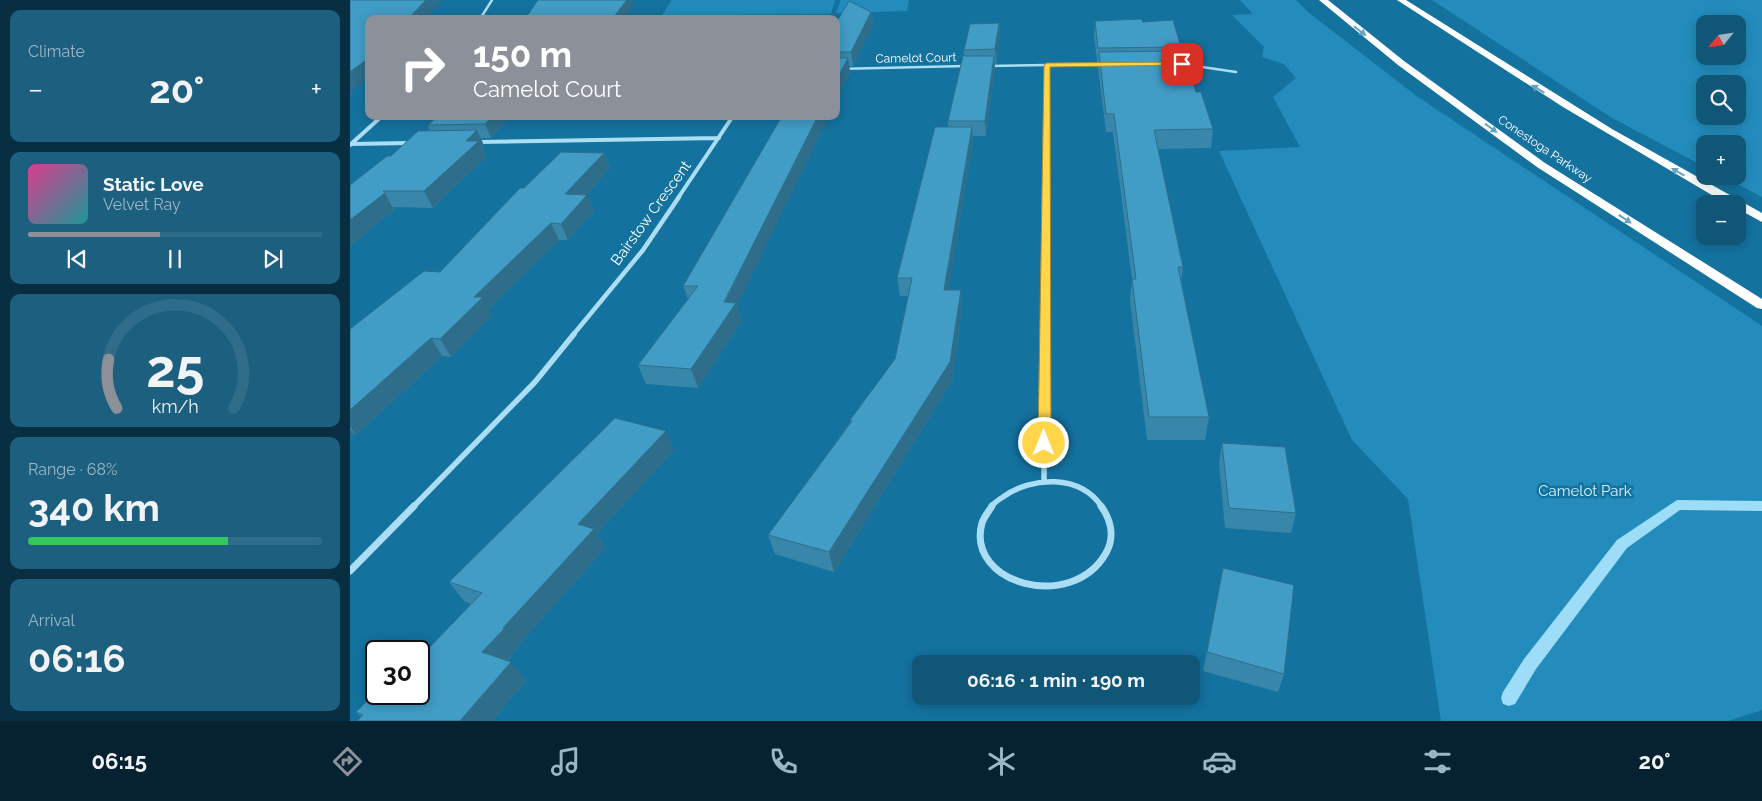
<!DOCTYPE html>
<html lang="en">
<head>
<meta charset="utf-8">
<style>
  :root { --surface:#0f5677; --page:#1d5f7f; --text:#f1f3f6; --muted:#9bb7c6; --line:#2f6c89; --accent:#8c9099 }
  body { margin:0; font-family:Raleway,sans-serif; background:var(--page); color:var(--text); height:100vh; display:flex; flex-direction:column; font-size:19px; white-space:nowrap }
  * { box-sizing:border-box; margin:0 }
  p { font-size:16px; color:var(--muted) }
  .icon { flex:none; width:28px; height:28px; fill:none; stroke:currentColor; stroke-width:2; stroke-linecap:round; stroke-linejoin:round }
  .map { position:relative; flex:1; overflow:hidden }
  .sheet { display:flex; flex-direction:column; gap:10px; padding:10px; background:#082f41; width:350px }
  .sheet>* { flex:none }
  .banner { position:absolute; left:15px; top:15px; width:475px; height:105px; border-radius:10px; box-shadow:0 2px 12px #0003; background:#8c9099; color:#fff; overflow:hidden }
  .needle { width:32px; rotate:240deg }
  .buttons { position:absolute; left:1346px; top:15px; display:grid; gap:10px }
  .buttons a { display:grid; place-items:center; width:50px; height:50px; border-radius:10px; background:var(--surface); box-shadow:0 2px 12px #0003; font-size:25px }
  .speed { position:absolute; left:15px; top:640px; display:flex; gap:10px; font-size:25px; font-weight:700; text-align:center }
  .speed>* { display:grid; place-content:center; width:65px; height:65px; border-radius:50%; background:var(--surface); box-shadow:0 2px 12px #0003; line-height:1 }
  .speed .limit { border:2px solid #111; border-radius:8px; background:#fff; color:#111 }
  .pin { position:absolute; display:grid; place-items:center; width:42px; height:42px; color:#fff; margin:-21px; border-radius:10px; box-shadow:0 2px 8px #0006 }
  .me { position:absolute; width:55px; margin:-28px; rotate:0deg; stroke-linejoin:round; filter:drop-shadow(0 0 4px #0008) }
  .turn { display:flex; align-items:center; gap:18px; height:105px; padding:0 25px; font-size:22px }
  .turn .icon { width:65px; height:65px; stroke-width:2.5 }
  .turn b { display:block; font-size:35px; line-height:42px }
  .big { font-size:38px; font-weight:700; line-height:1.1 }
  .sheet .tile { flex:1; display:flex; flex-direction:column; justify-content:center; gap:8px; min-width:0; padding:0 18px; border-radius:10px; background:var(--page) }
  .sheet .dial { align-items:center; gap:0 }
  .dial svg { height:130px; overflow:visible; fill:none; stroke:var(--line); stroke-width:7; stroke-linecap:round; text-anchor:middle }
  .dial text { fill:var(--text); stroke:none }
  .song { display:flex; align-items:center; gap:15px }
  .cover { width:60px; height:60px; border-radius:8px; background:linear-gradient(135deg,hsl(330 70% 55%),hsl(180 70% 35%)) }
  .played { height:5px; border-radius:2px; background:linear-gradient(90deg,var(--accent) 45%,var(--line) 45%) }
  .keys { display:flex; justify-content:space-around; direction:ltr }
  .heat { display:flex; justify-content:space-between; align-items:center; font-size:28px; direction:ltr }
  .charge { height:8px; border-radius:4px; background:linear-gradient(90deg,#34c759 68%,var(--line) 0) }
  .trip { position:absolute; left:562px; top:655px; width:288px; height:50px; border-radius:10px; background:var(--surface); box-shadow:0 2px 12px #0003; font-weight:700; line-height:50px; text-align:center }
  .tab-bar { display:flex; height:80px; justify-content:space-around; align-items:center; background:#062230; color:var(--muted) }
  .tab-bar .icon { width:35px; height:35px }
  .tab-bar .selected { color:var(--accent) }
  .tab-bar b { font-size:22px; color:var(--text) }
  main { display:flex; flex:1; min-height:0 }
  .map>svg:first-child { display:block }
  .green { fill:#238cbc; fill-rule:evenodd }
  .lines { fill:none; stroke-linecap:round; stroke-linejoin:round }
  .stream { fill:#9eddf7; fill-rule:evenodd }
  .street-far4 { stroke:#abdef4; stroke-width:2.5 }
  .street-far3 { stroke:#abdef4; stroke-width:4 }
  .street-far2 { stroke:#abdef4; stroke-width:4.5 }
  .street-far1 { stroke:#abdef4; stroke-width:5.5 }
  .street { stroke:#abdef4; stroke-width:7 }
  .highway { fill:#fff; fill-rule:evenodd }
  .wall { fill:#3887aa }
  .shaded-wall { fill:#2e6e8b }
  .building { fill:#419dc6; stroke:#2e6e8b }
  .oneway { fill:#66a3c1 }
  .route { fill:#ffd54a; stroke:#a68a30 }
  .labels { text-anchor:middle; stroke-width:5; stroke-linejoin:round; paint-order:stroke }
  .far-street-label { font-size:12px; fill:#fff; stroke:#14729f }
  .street-label { font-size:15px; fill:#fff; stroke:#14729f }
  .park-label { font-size:15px; fill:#d4f1fd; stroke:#14729f }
</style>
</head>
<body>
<main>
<section class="sheet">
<div class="tile"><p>Climate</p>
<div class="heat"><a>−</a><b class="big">20°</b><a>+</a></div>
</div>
<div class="tile">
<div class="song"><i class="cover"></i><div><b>Static Love</b><p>Velvet Ray</p></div></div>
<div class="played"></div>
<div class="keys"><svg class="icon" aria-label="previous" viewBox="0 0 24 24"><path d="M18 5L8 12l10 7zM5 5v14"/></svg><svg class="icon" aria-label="pause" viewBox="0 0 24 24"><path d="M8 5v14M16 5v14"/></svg><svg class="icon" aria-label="next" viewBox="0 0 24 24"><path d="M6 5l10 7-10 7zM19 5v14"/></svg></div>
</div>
<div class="tile dial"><svg viewBox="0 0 100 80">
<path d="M14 69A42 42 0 1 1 86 69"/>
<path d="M14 69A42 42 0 0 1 9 39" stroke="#8c9099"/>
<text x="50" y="56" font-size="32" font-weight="700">25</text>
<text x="50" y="72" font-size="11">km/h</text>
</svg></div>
<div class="tile"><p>Range · 68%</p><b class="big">340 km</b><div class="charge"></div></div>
<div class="tile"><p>Arrival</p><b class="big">06:16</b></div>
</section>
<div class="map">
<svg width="1412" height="721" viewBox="0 0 1412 721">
  <rect width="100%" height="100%" fill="#14729f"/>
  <path class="green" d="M322,0H485L481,14L312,15Z
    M491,0H559L557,11L486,13Z
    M890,0H946L958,12L1068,97L1412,326V710L1378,721H1091L1058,499L1002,440L869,151L950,147L923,97L946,78L934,64L912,57L914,47L882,15L903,14Z
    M1082,0H1412V197L1372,176H1388V144H1355V167L1262,118ZM1355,24H1388V56H1355ZM1355,84H1388V116H1355Z"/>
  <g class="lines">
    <path class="stream" d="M1327,500L1412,501V511L1330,510L1277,548L1186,669L1165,704L1159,706L1153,704L1151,698L1153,692L1174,659L1267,540Z"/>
    <path class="street-far4" d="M130,19L142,0
      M832,64L886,72
      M639,66L753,64
      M486,69L616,66
      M697,88V65"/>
    <path class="street-far3" d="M127,142L369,138
      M1,144L59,143
      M0,145L32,116
      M328,198L383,116
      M696,198L697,87"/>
    <path class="street-far2" d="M223,335L293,250L329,197
      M695,335L696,197"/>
    <path class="street-far1" d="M694,481L695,334
      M63,507L185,382L224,334
      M641,507C644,503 648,500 653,497C682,476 730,474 752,507"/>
    <path class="street" d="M642,506C639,511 634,517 632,523C615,584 722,613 756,553C765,537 761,520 751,506
      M0,571L64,506"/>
    <path class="highway" d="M969,0H978L1054,61L1195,163L1412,299V309L1407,308L1187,167L1048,65Z
      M1047,0H1056L1262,129L1412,213V222L1388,209V204H1377L1213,107Z"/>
  </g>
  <path class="wall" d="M521,12L523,25L503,66H499L500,72L486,101V23Z
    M745,21L793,22L831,47L830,51L846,92L863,129L861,148L808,149L833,267L831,283L859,417L855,440H797L780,300L782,279L763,132H756L748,68V62H747L744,34Z
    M649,23L650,36L646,64H645V70L636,136H622L623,143L598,290H611L612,309L602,381L484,572L425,554L418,535L500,423V420L545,359L558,296H550L547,278L598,127V121L614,56V50Z
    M161,116L141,138H131L134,146L132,148L136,157L83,208L43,207L44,210L0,246V185L41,156L80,131L78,125Z
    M432,116L387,306L392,321L348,388L296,384L288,365L338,299L333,286Z
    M254,153L260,168L236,195L244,211L218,240H209L139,309L142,315L101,357L92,356L6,435L4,434L0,438V329L90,272L174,188Z
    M872,443L946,513L941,533L875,528L869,462Z
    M324,450L247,534L255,548L168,646L169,647L157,661L176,681L142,721H7L11,717L6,712L74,653L121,604L114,601L99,582Z
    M873,568L934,674L928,692L853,671Z"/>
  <path class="shaded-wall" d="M76,0H92L75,19H58Z
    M277,0H282L284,6L274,19H263V18Z
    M521,12L523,25L503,66L501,52Z
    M649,23L650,36L646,64L645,49Z
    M644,56L645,70L636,136L635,121Z
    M19,58V77L0,92V72Z
    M498,58L500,72L486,101V81Z
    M143,116H161L141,138L135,124Z
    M468,116H479L387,306L392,321L348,388L341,369Z
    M622,127L623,143L595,309L594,290Z
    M127,130L134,146L132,148L136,157L83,208L74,191L116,141Z
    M254,153L260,168L222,211L215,194Z
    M35,193L44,210L0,246V220Z
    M237,195L244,211L218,240L211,224Z
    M201,223L209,240L139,309L142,315L101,357L90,339L124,297Z
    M611,290L612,309L602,381L484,572L479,552Z
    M81,338L92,356L6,435L0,426V410Z
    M0,429L4,434L0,438Z
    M316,431L324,450L247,534L255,548L168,646L169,647L147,671L132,652L153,628L228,524Z
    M161,662L176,681L142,721H110Z"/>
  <path class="building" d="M0,0H76L58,19H19V58L0,72Z
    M188,0H277L263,18L268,17L267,19H175Z
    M499,1L521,12L501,52H486V23Z
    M791,19L793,22L823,20L831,47L748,48L745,21Z
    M649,23L645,49L614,50L620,24Z
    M833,51L846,92H851L863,129L804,130L833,267H828L859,417H799L782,279H786L764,114H756L749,52Z
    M613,56H644L635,121H598Z
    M486,58H498L486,81Z
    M88,116H143L135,124L78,125Z
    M432,116H468L374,302L386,303L341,369L288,365L348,286H333Z
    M585,127H622L594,290H611L600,362L479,552L418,535L502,421L500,420L545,359L562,278H547Z
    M127,130L116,141H129L74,191H33L35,193L0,220V185L37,156H41L68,131Z
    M211,152L254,153L215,194L237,195L211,224L201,223L124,297H133L90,339L81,338L0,410V329L74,271L90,272L170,188H174Z
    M265,418L316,431L228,524L244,529L153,628H155L132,652L161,662L110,721H7L13,715L6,712L26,692V694H69V651H67L74,653L132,593L99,582Z
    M872,443L935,447L946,513L879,508Z
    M873,568L944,585L934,674L857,652Z"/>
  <defs><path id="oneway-solid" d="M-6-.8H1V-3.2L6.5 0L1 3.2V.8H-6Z" transform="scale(1.25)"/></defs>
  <g class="oneway">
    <use href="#oneway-solid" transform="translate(1010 31) rotate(38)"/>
    <use href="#oneway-solid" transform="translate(1188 89) rotate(-149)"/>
    <use href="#oneway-solid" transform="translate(1141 128) rotate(36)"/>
    <use href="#oneway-solid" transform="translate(1328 172) rotate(-151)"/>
    <use href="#oneway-solid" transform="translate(1275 219) rotate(33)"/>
  </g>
  <path class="route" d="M832,62L835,64L834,65L700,67L701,443L699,446H690L688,443L694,65L697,63Z"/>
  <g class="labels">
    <g class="far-street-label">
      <text transform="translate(566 58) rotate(-1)" y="4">Camelot Court</text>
      <text transform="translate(1195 149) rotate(34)" y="4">Conestoga Parkway</text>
    </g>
    <g class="street-label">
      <text transform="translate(301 213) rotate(-54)" y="5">Bairstow Crescent</text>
    </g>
    <g class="park-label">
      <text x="1235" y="496">Camelot Park</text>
    </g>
  </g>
</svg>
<div class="buttons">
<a><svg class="needle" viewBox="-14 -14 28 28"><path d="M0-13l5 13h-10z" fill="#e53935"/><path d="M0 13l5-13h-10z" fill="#9bb7c6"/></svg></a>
<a><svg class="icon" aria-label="search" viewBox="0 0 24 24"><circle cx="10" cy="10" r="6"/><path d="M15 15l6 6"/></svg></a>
<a>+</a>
<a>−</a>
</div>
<div class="speed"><div class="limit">30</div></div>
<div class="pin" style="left:832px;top:64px;background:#d93025"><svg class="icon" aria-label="arrive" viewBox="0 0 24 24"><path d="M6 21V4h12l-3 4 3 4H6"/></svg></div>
<svg class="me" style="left:694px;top:443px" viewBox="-20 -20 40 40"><circle r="17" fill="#ffd54a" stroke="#fff" stroke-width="3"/><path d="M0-11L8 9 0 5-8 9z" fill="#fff"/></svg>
<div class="trip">06:16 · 1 min · 190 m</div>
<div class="banner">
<div class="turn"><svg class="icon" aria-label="right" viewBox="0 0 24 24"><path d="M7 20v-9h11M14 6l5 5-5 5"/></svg><div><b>150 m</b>Camelot Court</div></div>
</div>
</div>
</main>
<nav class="tab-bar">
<b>06:15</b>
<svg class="icon selected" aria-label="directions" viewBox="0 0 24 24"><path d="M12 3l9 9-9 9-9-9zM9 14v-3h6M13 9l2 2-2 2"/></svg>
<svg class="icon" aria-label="music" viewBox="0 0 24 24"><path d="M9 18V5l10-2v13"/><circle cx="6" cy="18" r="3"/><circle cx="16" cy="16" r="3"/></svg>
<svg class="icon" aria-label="phone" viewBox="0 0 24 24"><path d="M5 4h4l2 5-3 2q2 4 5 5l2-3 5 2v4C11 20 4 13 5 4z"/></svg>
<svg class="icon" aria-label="climate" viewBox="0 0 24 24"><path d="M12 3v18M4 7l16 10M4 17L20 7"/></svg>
<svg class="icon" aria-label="car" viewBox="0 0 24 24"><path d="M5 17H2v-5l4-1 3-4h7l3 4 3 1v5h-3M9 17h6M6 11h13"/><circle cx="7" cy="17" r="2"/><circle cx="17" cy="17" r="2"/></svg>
<svg class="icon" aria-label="filters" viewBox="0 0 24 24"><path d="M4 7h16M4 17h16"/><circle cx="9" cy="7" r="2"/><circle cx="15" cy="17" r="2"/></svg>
<b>20°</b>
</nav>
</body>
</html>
